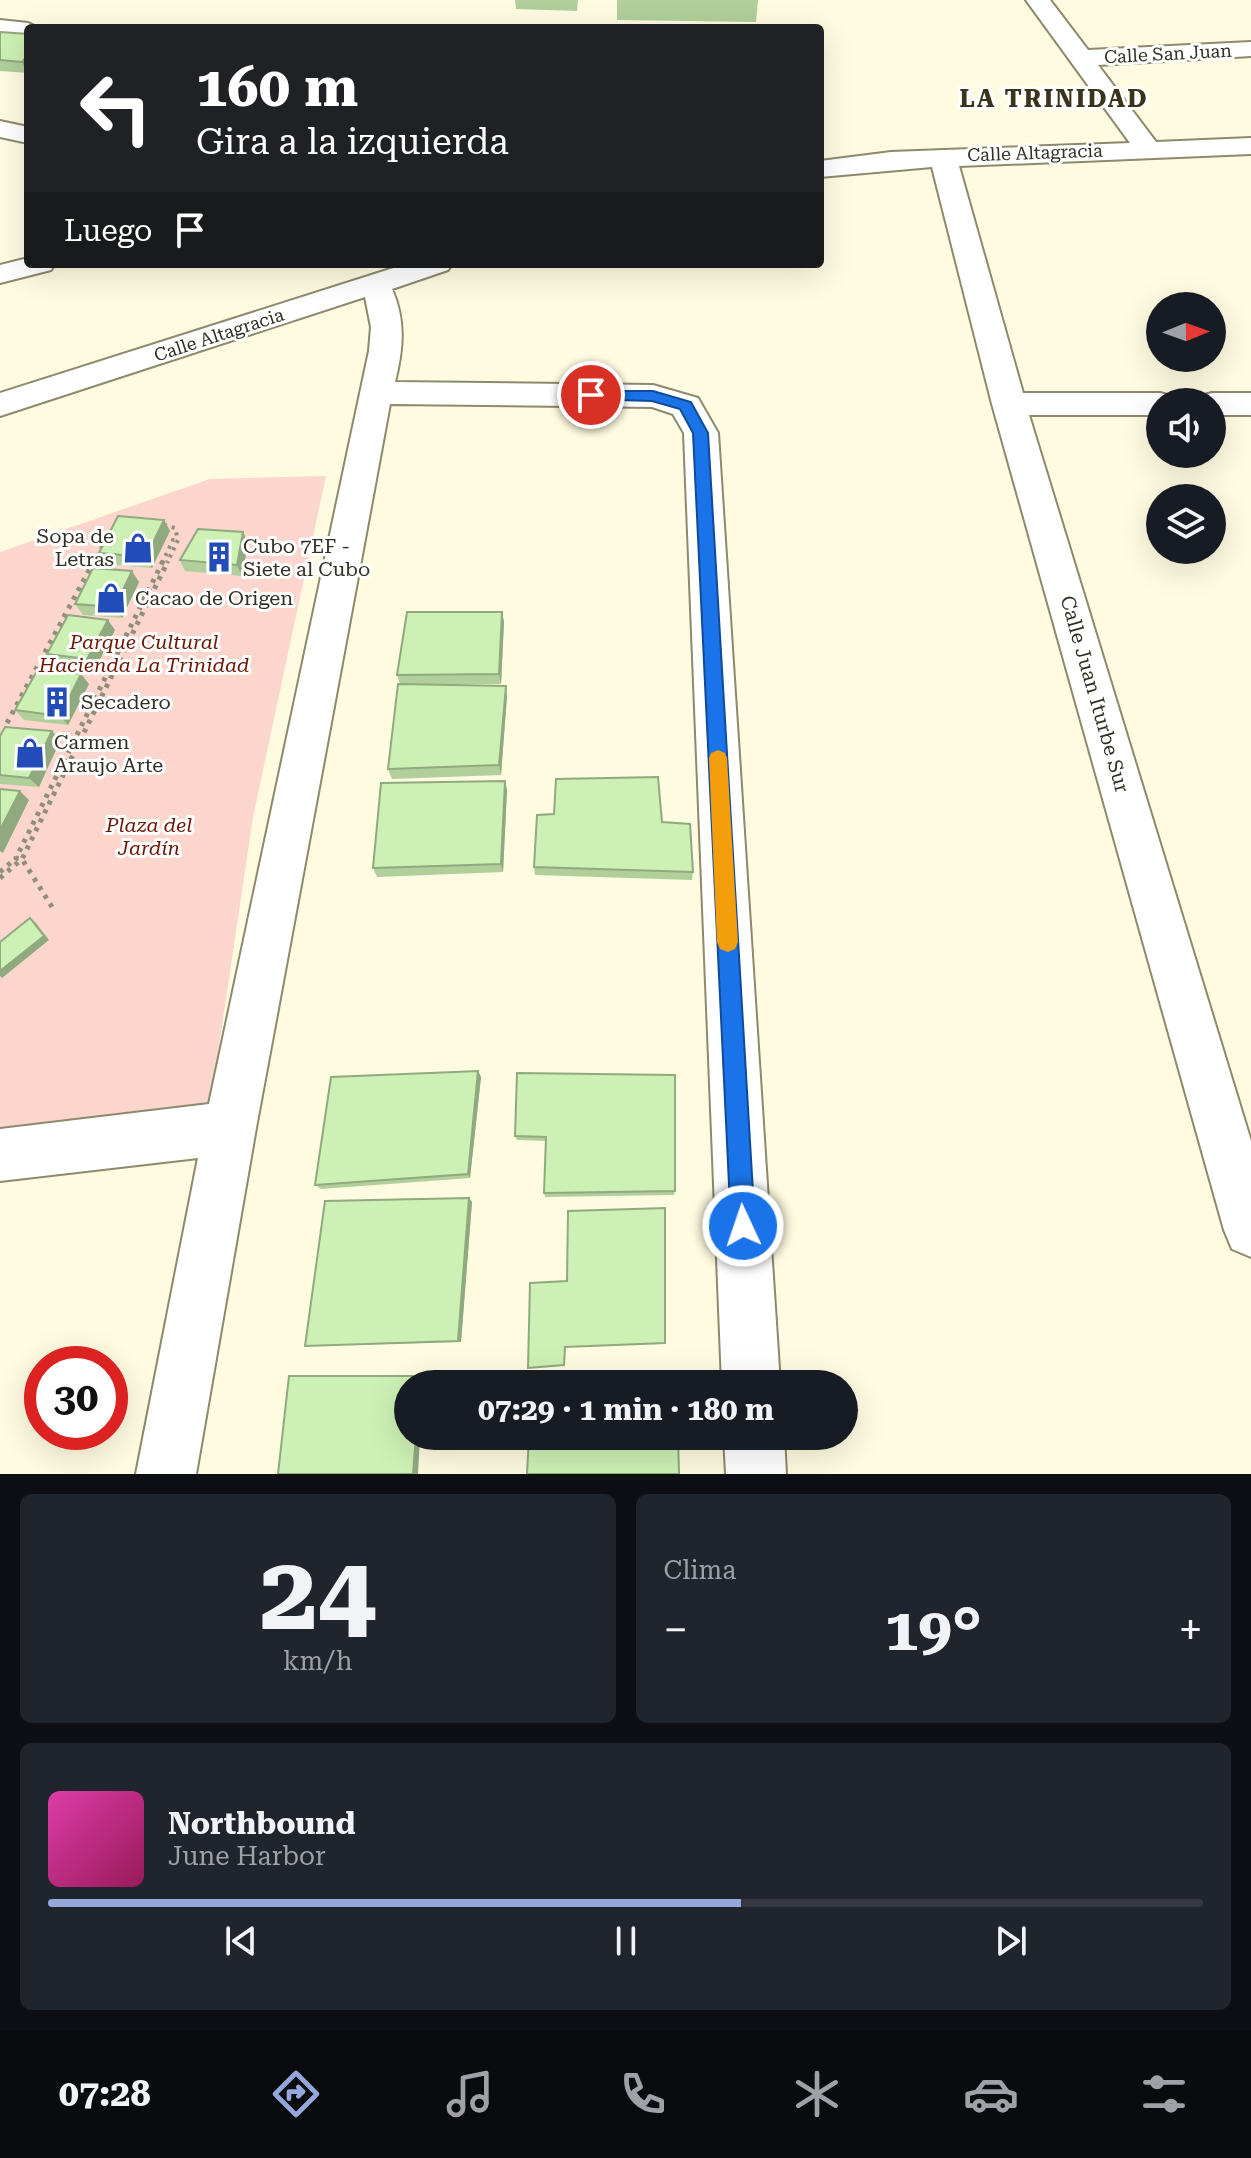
<!DOCTYPE html>
<html lang="es">
<head>
<meta charset="utf-8">
<style>
  :root { --surface:#171b24; --page:#20242c; --text:#f1f3f6; --muted:#9ea1a6; --line:#363941; --accent:#94a8db }
  body { margin:0; font-family:"Roboto Serif",serif; background:var(--page); color:var(--text); height:100vh; display:flex; flex-direction:column; font-size:30px; white-space:nowrap }
  * { box-sizing:border-box; margin:0 }
  p { font-size:26px; color:var(--muted) }
  .icon { flex:none; width:44px; height:44px; fill:none; stroke:currentColor; stroke-width:2; stroke-linecap:round; stroke-linejoin:round }
  .map { position:relative; height:1474px; overflow:hidden }
  .sheet { display:flex; flex-direction:column; gap:20px; padding:20px; background:#0d0f14; flex:1 }
  .sheet>* { flex:none }
  .guide { position:absolute; left:24px; top:24px; width:800px; height:244px; border-radius:8px; box-shadow:0 8px 32px #0002; background:#202124; color:#fff; overflow:hidden }
  .needle { width:52px; rotate:89deg }
  .fabs { position:absolute; left:1146px; top:292px; display:grid; gap:16px }
  .fabs a { display:grid; place-items:center; width:80px; height:80px; border-radius:50%; background:var(--surface); box-shadow:0 8px 32px #0002; font-size:40px }
  .speed { position:absolute; left:24px; top:1346px; display:flex; gap:16px; font-size:40px; font-weight:700; text-align:center }
  .speed>* { display:grid; place-content:center; width:104px; height:104px; border-radius:50%; background:var(--surface); box-shadow:0 8px 32px #0002; line-height:1 }
  .speed .limit { border:12px solid #d22; background:#fff; color:#111 }
  .pin { position:absolute; display:grid; place-items:center; width:68px; height:68px; color:#fff; margin:-34px; border:4px solid #fff; border-radius:50%; box-shadow:0 2px 8px #0007 }
  .me { position:absolute; width:88px; margin:-44px; rotate:357deg; stroke-linejoin:round; filter:drop-shadow(0 0 6px #0008) }
  .turn { display:flex; align-items:center; gap:28px; height:168px; padding:0 40px; font-size:36px }
  .turn .icon { width:104px; height:104px; stroke-width:2.5 }
  .turn b { display:block; font-size:56px; line-height:68px }
  .then { display:flex; align-items:center; height:76px; padding:0 40px; background:#0003; gap:16px; font-size:30px }
  .big { font-size:60px; font-weight:700; line-height:1.1 }
  .sheet .tile { flex:1; display:flex; flex-direction:column; justify-content:center; gap:12px; min-width:0; padding:0 28px; border-radius:12px; background:var(--page) }
  .sheet .dial { align-items:center; gap:0 }
  .dial b { font-size:104px; line-height:1 }
  .song { display:flex; align-items:center; gap:24px }
  .cover { width:96px; height:96px; border-radius:12px; background:linear-gradient(135deg,hsl(320 70% 55%),hsl(330 70% 35%)) }
  .played { height:8px; border-radius:4px; background:linear-gradient(90deg,var(--accent) 60%,var(--line) 60%) }
  .keys { display:flex; justify-content:space-around; direction:ltr }
  .heat { display:flex; justify-content:space-between; align-items:center; font-size:44px; direction:ltr }
  .sheet .tiles { flex:1; display:grid; gap:20px; grid-template-columns:1fr 1fr }
  .tile:last-child { grid-column:span 2 }
  .trip { position:absolute; left:394px; top:1370px; width:464px; height:80px; border-radius:40px; background:var(--surface); box-shadow:0 8px 32px #0002; font-weight:700; line-height:80px; text-align:center }
  .dock { display:flex; height:128px; justify-content:space-around; align-items:center; background:#090b0e; color:var(--muted) }
  .dock .icon { width:56px; height:56px }
  .dock .on { color:var(--accent) }
  .dock b { font-size:36px; color:var(--text) }
  .map>svg:first-child { display:block }
  .green { fill:#fcd6cd }
  .lines { fill:none; stroke-linecap:round; stroke-linejoin:round }
  .street-casing { stroke:#8d896c; stroke-width:4 }
  .path-far1 { stroke:#918e7c; stroke-width:4; stroke-dasharray:3 5; stroke-linecap:butt }
  .path { stroke:#918e7c; stroke-width:5; stroke-dasharray:4 6; stroke-linecap:butt }
  .street { fill:#fff; fill-rule:evenodd }
  .wall { fill:#b0cf9b }
  .shaded-wall { fill:#90a97e }
  .building { fill:#cdf1b4; stroke:#90a97e; stroke-width:2 }
  .route { fill:#1a73e8; stroke:#114b97; stroke-width:2 }
  .slow { fill:#f59e0b }
  .labels { text-anchor:middle; stroke-width:6; stroke-linejoin:round; paint-order:stroke }
  .far-street-label { font-size:18px; fill:#323024; stroke:#fff }
  .poi-label { font-size:20px; fill:#323024; stroke:#fff; text-anchor:start }
  .park-label { font-size:20px; font-style:italic; fill:#6a1806; stroke:#fff }
  .street-label { font-size:20px; fill:#323024; stroke:#fff }
  .far-district-label { font-size:24px; font-weight:bold; letter-spacing:2px; fill:#39341a; stroke:#fff }
</style>
</head>
<body>
<div class="map">
<svg width="1251" height="1474" viewBox="0 0 1251 1474">
  <rect width="100%" height="100%" fill="#fffbe1"/>
  <path class="green" d="M326,476L253,817L208,1120L0,1140V552L210,479Z"/>
  <g class="lines">
    <g class="street-casing">
      <path id="street" d="M1026,0H1050L1088,50L1251,42V56L1098,65L1156,142L1251,138V154L959,166L1023,393H1160L1172,396L1176,402H1160V415H1029L1251,1141V1257L1232,1249L1224,1230L992,404L932,167L820,177V161L891,152L1130,143Z
        M0,20L28,23L39,28H28V37L0,34Z
        M0,121L28,127V143L0,137Z
        M28,258V264H55L51,270L0,283V265Z
        M406,264H452L448,270L392,289C406,321 403,349 395,382L653,385L698,398L718,433L780,1384H722L684,433L673,414L652,407L390,404L256,1128L196,1474H136L198,1158L0,1181V1129L209,1104L369,351L371,327L365,297L0,416V393Z
        M1212,393H1251V415H1212V402H1196L1200,396Z
        M724,1436H784L786,1474H726Z"/>
    </g>
    <path class="path-far1" d="M164,525L175,528L178,540L167,563
      M93,563L107,538
      M162,563L173,540H178"/>
    <path class="path" d="M7,723L94,561
      M0,872L16,858
      M0,878L22,859L168,561
      M52,907L22,859L16,858L163,561"/>
    <use href="#street" class="street"/>
  </g>
  <path class="wall" d="M515,0H578L577,11L516,9Z
    M617,0H758L756,22L617,20Z
    M0,32L28,34V73L0,71Z
    M164,520L170,531L152,568L106,564L99,553Z
    M243,532L248,543L242,576L185,571L180,560Z
    M139,582L122,618L83,615L75,604Z
    M502,612L504,622L501,684L428,685L507,696L501,775L392,779L388,769L400,684L397,675Z
    M115,630L95,669L55,664L47,654Z
    M89,684L68,725L24,720L15,710Z
    M0,736L60,741L39,787L0,784Z
    M505,781L507,790L503,872L377,877L373,868Z
    M662,822L693,872L692,880L535,875L534,867Z
    M478,1071L481,1077L470,1178L321,1189L315,1185Z
    M517,1073L675,1191L674,1195L545,1197L544,1193L546,1141L517,1140L515,1136Z
    M469,1198L472,1202L461,1342L305,1346Z"/>
  <path class="shaded-wall" d="M28,55V73L22,62Z
    M164,520L170,531L152,568L146,557Z
    M243,532L248,543L242,576L237,565Z
    M132,571L139,582L122,618L115,607Z
    M502,612L504,622L501,684L499,674Z
    M108,620L115,630L95,669L87,659Z
    M81,674L89,684L68,725L60,716Z
    M506,686L507,696L501,775L499,765Z
    M52,731L60,741L39,787L29,778Z
    M505,781L507,790L503,872L501,864Z
    M20,791L29,800L3,853L0,851V830Z
    M30,918L35,922L49,940L2,978L0,976V971Z
    M478,1071L481,1077L470,1178L468,1174Z
    M469,1198L472,1202L461,1342L458,1341Z
    M419,1376H424L423,1384H419Z
    M416,1436H420L418,1474H413Z"/>
  <path class="building" d="M0,32L28,34V55L22,62L0,60Z
    M118,516L164,520L146,557L99,553Z
    M198,529L243,532L237,565L180,560Z
    M93,568L132,571L115,607L75,604Z
    M407,612H502L499,674L397,675Z
    M68,615L108,620L87,659L47,654Z
    M38,669L81,674L60,716L15,710Z
    M398,684L506,686L499,765L388,769Z
    M5,727L52,731L29,778L0,775V736Z
    M658,777L662,822L690,824L693,872L534,867L537,815L554,814L556,779Z
    M505,781L501,864L373,868L381,783Z
    M0,789L20,791L0,830Z
    M30,918L44,936L0,971V942Z
    M478,1071L468,1174L315,1185L331,1077Z
    M517,1073L675,1075V1191L544,1193L546,1137L515,1136Z
    M469,1198L458,1341L305,1346L325,1201Z
    M665,1208V1343L565,1347L564,1365L528,1368L530,1283L567,1281L568,1211Z
    M533,1373L678,1379V1384H532Z
    M289,1376H419V1384H408V1436H416L413,1474H278Z
    M529,1436H678L679,1474H527Z"/>
  <path class="route" d="M591,391H653L691,402L708,433L755,1226L751,1234L743,1237L734,1234L731,1226L693,433L680,409L652,401L586,399L584,395Z"/>
  <path class="slow" d="M718,750L725,753L727,758L738,942L735,949L728,952L720,949L717,942L709,758L711,753Z"/>
  <defs>
    <g id="shop-bare" transform="scale(2.4)"><path d="M-5-2.5h2.3a2.7 3.5 0 0 1 5.4 0H5L5.5 6h-11ZM-1.5-2.5h3a1.5 2.3 0 0 0-3 0Z" fill="#224cba" stroke="#fff" stroke-width="2.5" paint-order="stroke"/></g>
    <g id="building-bare" transform="scale(2.4)"><path d="M-4-6H4V6H1V3H-1V6H-4ZM-2.5-4.3h1.7v1.8h-1.7ZM.8-4.3h1.7v1.8H.8ZM-2.5-1h1.7V.8h-1.7ZM.8-1h1.7V.8H.8Z" fill="#224cba" stroke="#fff" stroke-width="2.5" paint-order="stroke"/></g>
  </defs>
  <g fill-rule="evenodd">
    <use href="#shop-bare" x="138" y="548"/>
    <use href="#building-bare" x="219" y="557"/>
    <use href="#shop-bare" x="111" y="598"/>
    <use href="#building-bare" x="57" y="702"/>
    <use href="#shop-bare" x="30" y="753"/>
  </g>
  <g class="labels">
    <g class="far-street-label">
      <text transform="translate(1168 54) rotate(-3)" y="6">Calle San Juan</text>
      <text transform="translate(1035 153) rotate(-2)" y="6">Calle Altagracia</text>
      <text transform="translate(219 335) rotate(-18)" y="6">Calle Altagracia</text>
    </g>
    <g class="poi-label">
      <text x="114" y="543" text-anchor="end">Sopa de<tspan x="114" dy="23">Letras</tspan></text>
      <text x="243" y="553">Cubo 7EF -<tspan x="243" dy="23">Siete al Cubo</tspan></text>
      <text x="135" y="605">Cacao de Origen</text>
      <text x="81" y="709">Secadero</text>
      <text x="54" y="749">Carmen<tspan x="54" dy="23">Araujo Arte</tspan></text>
    </g>
    <g class="park-label">
      <text x="144" y="649">Parque Cultural<tspan x="144" dy="23">Hacienda La Trinidad</tspan></text>
      <text x="149" y="832">Plaza del<tspan x="149" dy="23">Jardín</tspan></text>
    </g>
    <g class="street-label">
      <text transform="translate(1095 694) rotate(74)" y="7">Calle Juan Iturbe Sur</text>
    </g>
    <g class="far-district-label">
      <text x="1054" y="107">LA TRINIDAD</text>
    </g>
  </g>
</svg>
<div class="fabs">
<a><svg class="needle" viewBox="-14 -14 28 28"><path d="M0-13l5 13h-10z" fill="#e53935"/><path d="M0 13l5-13h-10z" fill="#9ea1a6"/></svg></a>
<a><svg class="icon" aria-label="sound" viewBox="0 0 24 24"><path d="M4 9h4l5-4v14l-5-4H4zM17 9q2 3 0 6"/></svg></a>
<a><svg class="icon" aria-label="layers" viewBox="0 0 24 24"><path d="M12 4l9 5-9 5-9-5zM3 14l9 5 9-5"/></svg></a>
</div>
<div class="speed"><div class="limit">30</div></div>
<div class="pin" style="left:591px;top:395px;background:#d93025"><svg class="icon" aria-label="arrive" viewBox="0 0 24 24"><path d="M6 21V4h12l-3 4 3 4H6"/></svg></div>
<svg class="me" style="left:743px;top:1226px" viewBox="-20 -20 40 40"><circle r="17" fill="#1a73e8" stroke="#fff" stroke-width="3"/><path d="M0-11L8 9 0 5-8 9z" fill="#fff"/></svg>
<div class="trip">07:29 · 1 min · 180 m</div>
<div class="guide">
<div class="turn"><svg class="icon" aria-label="left" viewBox="0 0 24 24"><path d="M17 20v-9H6M10 6l-5 5 5 5"/></svg><div><b>160 m</b>Gira a la izquierda</div></div>
<div class="then">Luego<svg class="icon" aria-label="arrive" viewBox="0 0 24 24"><path d="M6 21V4h12l-3 4 3 4H6"/></svg></div>
</div>
</div>
<section class="sheet">
<div class="tiles">
<div class="tile dial"><b>24</b><p>km/h</p></div>
<div class="tile"><p>Clima</p>
<div class="heat"><a>−</a><b class="big">19°</b><a>+</a></div>
</div>
<div class="tile">
<div class="song"><i class="cover"></i><div><b>Northbound</b><p>June Harbor</p></div></div>
<div class="played"></div>
<div class="keys"><svg class="icon" aria-label="previous" viewBox="0 0 24 24"><path d="M18 5L8 12l10 7zM5 5v14"/></svg><svg class="icon" aria-label="pause" viewBox="0 0 24 24"><path d="M8 5v14M16 5v14"/></svg><svg class="icon" aria-label="next" viewBox="0 0 24 24"><path d="M6 5l10 7-10 7zM19 5v14"/></svg></div>
</div>
</div>
</section>
<nav class="dock">
<b>07:28</b>
<svg class="icon on" aria-label="directions" viewBox="0 0 24 24"><path d="M12 3l9 9-9 9-9-9zM9 14v-3h6M13 9l2 2-2 2"/></svg>
<svg class="icon" aria-label="music" viewBox="0 0 24 24"><path d="M9 18V5l10-2v13"/><circle cx="6" cy="18" r="3"/><circle cx="16" cy="16" r="3"/></svg>
<svg class="icon" aria-label="phone" viewBox="0 0 24 24"><path d="M5 4h4l2 5-3 2q2 4 5 5l2-3 5 2v4C11 20 4 13 5 4z"/></svg>
<svg class="icon" aria-label="climate" viewBox="0 0 24 24"><path d="M12 3v18M4 7l16 10M4 17L20 7"/></svg>
<svg class="icon" aria-label="car" viewBox="0 0 24 24"><path d="M5 17H2v-5l4-1 3-4h7l3 4 3 1v5h-3M9 17h6M6 11h13"/><circle cx="7" cy="17" r="2"/><circle cx="17" cy="17" r="2"/></svg>
<svg class="icon" aria-label="filters" viewBox="0 0 24 24"><path d="M4 7h16M4 17h16"/><circle cx="9" cy="7" r="2"/><circle cx="15" cy="17" r="2"/></svg>
</nav>
</body>
</html>
